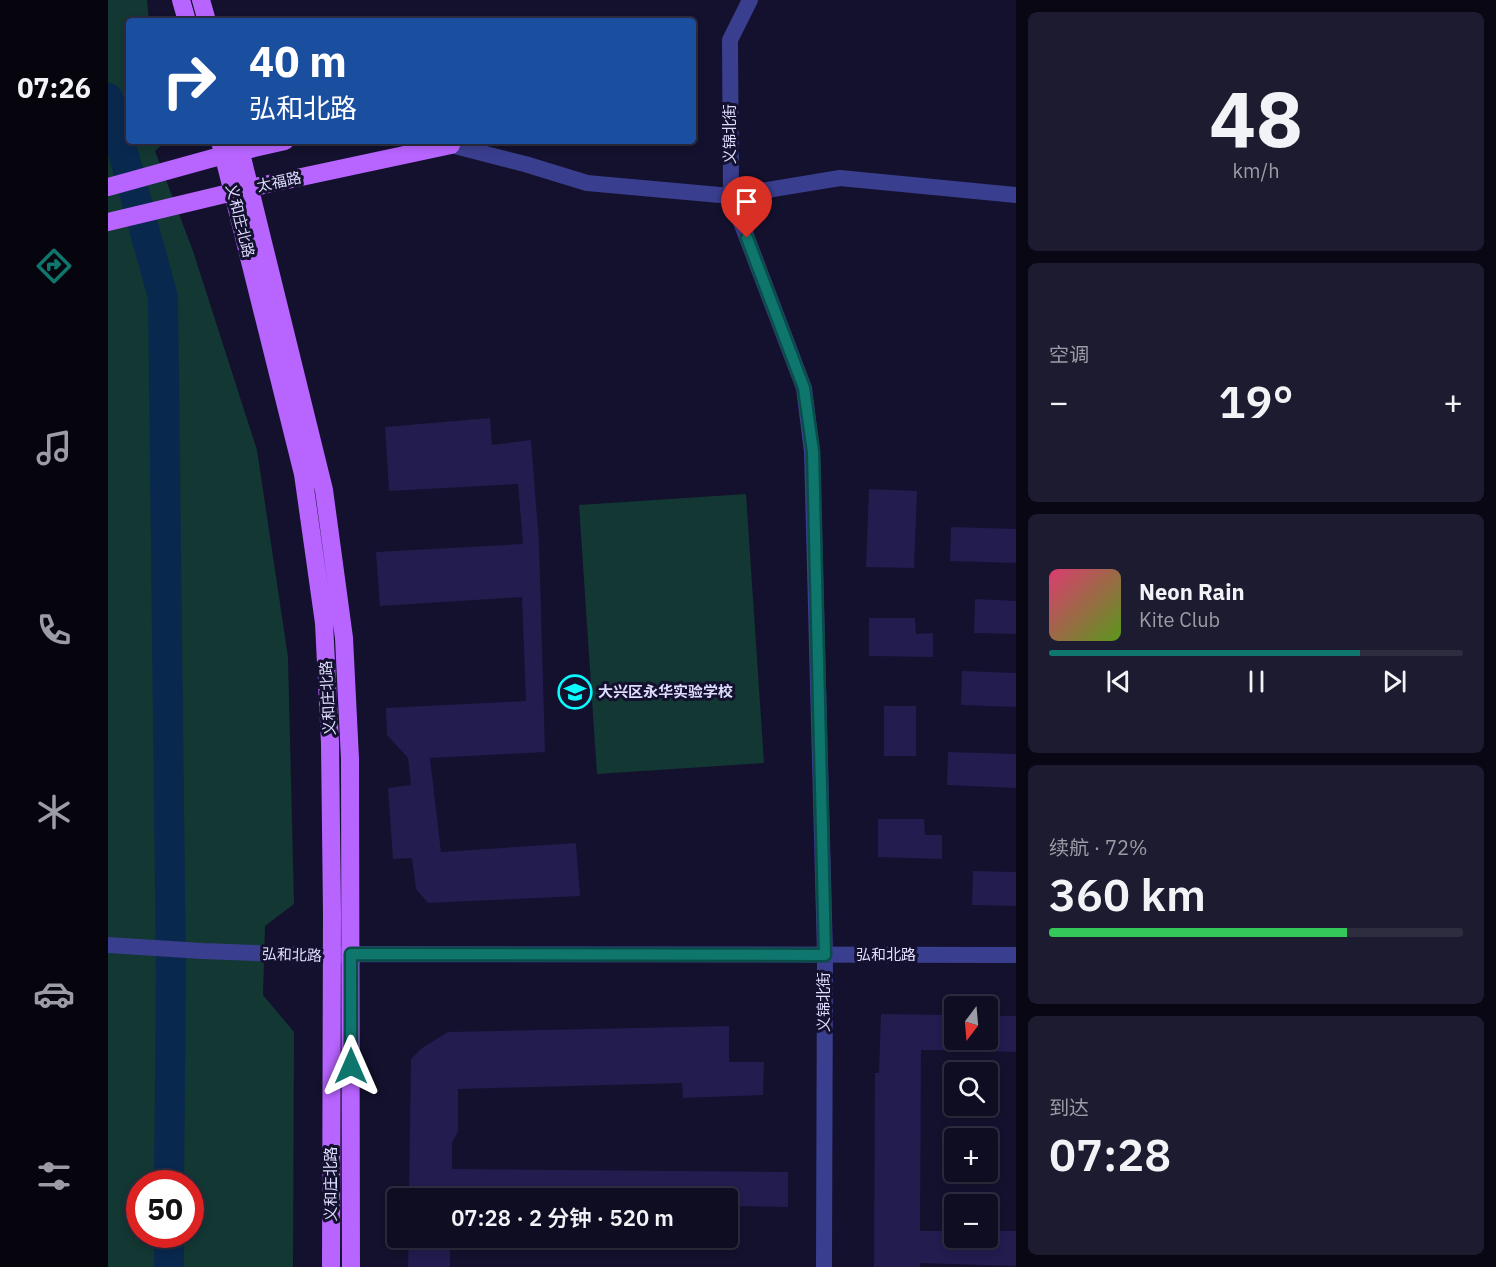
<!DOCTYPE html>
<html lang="zh">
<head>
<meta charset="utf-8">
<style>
  :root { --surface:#0e0d22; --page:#1c1b2f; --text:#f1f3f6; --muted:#9b9ca5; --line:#2e2d40; --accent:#0f766e }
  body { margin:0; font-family:"IBM Plex Sans","Noto Sans SC",sans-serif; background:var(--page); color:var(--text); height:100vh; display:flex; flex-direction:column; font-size:22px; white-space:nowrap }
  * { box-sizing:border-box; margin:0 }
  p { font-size:20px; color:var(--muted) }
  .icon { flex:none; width:33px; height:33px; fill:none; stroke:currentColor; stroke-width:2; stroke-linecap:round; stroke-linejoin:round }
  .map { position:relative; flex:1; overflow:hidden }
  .side { display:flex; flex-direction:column; gap:12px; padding:12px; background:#080713; width:480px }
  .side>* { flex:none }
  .top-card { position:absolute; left:18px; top:18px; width:570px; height:126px; border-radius:6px; box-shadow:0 3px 9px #0003,0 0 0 2px var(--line); background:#1a4fa0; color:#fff; overflow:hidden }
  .needle { width:39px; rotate:196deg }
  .fabs { position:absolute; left:836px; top:996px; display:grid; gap:12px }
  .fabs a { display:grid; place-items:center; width:54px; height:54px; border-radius:6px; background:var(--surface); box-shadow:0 3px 9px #0003,0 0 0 2px var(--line); font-size:30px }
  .speed { position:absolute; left:18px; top:1170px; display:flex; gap:12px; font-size:30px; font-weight:700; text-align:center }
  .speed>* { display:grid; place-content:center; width:78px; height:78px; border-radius:50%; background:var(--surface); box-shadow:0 3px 9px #0003,0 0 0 2px var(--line); line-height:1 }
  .speed .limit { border:9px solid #d22; background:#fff; color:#111 }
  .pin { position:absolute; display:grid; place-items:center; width:51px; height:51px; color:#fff; margin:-62px -26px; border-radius:50% 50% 50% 0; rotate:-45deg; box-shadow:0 0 6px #0007 }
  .pin .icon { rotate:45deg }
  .me { position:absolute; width:66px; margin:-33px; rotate:0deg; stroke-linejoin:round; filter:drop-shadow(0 0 4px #0008) }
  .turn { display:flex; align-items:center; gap:21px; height:126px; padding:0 24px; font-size:27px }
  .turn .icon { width:78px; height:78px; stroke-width:2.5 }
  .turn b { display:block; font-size:42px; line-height:51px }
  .big { font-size:45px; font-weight:600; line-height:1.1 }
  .side .widget { flex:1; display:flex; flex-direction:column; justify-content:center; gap:9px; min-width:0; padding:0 21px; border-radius:9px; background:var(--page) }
  .side .dial { align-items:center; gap:0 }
  .dial b { font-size:78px; line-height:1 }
  .song { display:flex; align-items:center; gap:18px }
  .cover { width:72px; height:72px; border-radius:9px; background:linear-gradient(135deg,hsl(340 70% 55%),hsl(90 70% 35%)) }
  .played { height:6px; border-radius:3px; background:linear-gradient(90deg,var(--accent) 75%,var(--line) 75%) }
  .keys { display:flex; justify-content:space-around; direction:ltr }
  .heat { display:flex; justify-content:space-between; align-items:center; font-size:33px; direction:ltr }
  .charge { height:9px; border-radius:4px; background:linear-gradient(90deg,#34c759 72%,var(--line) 0) }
  .trip { position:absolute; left:279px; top:1188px; width:351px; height:60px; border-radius:6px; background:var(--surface); box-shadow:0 3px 9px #0003,0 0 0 2px var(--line); font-weight:600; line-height:60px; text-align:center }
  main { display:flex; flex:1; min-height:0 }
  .tab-bar { display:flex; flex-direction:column; width:108px; justify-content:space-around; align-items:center; background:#06050e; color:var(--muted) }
  .tab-bar .icon { width:42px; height:42px }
  .tab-bar .selected { color:var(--accent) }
  .tab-bar b { font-size:27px; color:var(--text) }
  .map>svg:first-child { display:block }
  .green { fill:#133733; fill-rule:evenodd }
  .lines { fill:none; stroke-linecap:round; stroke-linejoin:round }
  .river { stroke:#09284e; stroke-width:30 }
  .building { fill:#221c4f }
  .minor { stroke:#3a3e8e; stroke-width:16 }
  .major { stroke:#b864ff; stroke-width:18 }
  .route-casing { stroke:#0a4d48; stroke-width:15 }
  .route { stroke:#0f766e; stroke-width:10 }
  .labels { text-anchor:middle; stroke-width:6; stroke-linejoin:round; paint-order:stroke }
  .street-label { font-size:15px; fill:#deddff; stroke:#13112d }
  .poi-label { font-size:15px; font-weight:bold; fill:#deddff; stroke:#13112d; text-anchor:start }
</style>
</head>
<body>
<main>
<nav class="tab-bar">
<b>07:26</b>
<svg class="icon selected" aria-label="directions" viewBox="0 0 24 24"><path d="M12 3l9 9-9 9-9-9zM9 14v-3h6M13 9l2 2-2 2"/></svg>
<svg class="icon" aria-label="music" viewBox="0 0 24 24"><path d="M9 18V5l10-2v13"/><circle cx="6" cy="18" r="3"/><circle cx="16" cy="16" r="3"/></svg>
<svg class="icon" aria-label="phone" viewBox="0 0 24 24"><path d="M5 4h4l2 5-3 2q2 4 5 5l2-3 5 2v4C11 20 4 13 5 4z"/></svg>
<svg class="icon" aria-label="climate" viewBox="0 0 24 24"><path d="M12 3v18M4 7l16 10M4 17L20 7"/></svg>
<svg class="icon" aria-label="car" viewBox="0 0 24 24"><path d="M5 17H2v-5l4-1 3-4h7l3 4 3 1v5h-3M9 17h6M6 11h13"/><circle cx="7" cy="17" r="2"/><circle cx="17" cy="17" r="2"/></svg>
<svg class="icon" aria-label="filters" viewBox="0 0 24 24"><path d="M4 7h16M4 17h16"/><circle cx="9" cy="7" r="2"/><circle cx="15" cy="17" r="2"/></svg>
</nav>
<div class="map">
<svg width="908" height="1267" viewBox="0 0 908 1267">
  <rect width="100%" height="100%" fill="#13112d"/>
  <path class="green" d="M0,0H39L41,21H21V141H58L47,151L85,251L149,450L180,657L186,904L157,926L155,995L186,1032L185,1267H0ZM32,1184H82V1234H32Z
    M638,494L656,763L489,774L471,505Z"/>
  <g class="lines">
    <path class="river" d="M0,98L55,297L63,973L61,1184
      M61,1267V1234"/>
  </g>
  <path class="building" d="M382,418L384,445L423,440L431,543L437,752L322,758L333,852L468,843L472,896L320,903L308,889L304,858L285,859L280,788L303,785L300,758L279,735L278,708L418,701L414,597L272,606L268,552L415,544L410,484L281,491L277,427Z
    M761,489L809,491L806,568L758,567Z
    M843,527L908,529V563L842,561Z
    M867,599L908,601V634L866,633Z
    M761,618H807L808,634L825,633V657L761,656Z
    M854,671L908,673V707L853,705Z
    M776,706H808V756H776Z
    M840,752L908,754V788L839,785Z
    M770,819H816L817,835H834V859L770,857Z
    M865,871L908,872V906L864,905Z
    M773,1014L846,1015V1050H813L812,1231H846V1238H879V1231H908V1266L812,1263V1267H766L767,1073H771Z
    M879,1016H908V1052L879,1051Z
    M621,1026V1062H656L655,1095L575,1098L574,1083L350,1089V1131L344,1143V1169L680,1172V1207L620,1206V1198H301L303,1059L314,1048L340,1032Z
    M301,1238H342V1267H300Z"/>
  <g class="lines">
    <path class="minor" d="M642,0L622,40L623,196L696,388L704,452L717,955L716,1267
      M342,141L343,145L417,164L479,183L623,196L732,178L908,195
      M0,945L94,951L224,956L243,954L908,955"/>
    <path class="major" d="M73,0L79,21
      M93,0L99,21
      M112,141L195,474L216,623L222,743L224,913L223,1267
      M130,141L216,490L236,638L242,759L243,1267
      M0,187L116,155L177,141
      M0,222L142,188L343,145"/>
  </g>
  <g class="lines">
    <g class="route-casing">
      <path id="route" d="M243,1066V954L717,955L705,452L696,388L639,238"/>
    </g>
    <use href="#route" class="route"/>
  </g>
  <defs>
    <g id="school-ring" transform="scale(1.725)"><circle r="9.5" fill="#13112d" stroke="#09fbff" stroke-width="1.5"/><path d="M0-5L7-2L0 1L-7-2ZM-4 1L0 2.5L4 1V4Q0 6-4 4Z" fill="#09fbff"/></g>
  </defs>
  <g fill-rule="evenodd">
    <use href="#school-ring" x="467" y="692"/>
  </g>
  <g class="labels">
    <g class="street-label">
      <text transform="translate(622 134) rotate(-90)" y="5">义锦北街</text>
      <text transform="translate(171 182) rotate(-12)" y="5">太福路</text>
      <text transform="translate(132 221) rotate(76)" y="5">义和庄北路</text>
      <text transform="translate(220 698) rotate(-93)" y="5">义和庄北路</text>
      <text transform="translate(184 955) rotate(2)" y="5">弘和北路</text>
      <text x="778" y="960">弘和北路</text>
      <text transform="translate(716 1002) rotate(-90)" y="5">义锦北街</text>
      <text transform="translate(223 1184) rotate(-90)" y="5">义和庄北路</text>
    </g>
    <g class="poi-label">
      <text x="490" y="697">大兴区永华实验学校</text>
    </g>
  </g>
</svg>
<div class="fabs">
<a><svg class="needle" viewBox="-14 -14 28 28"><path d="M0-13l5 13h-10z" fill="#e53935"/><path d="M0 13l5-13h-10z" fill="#9b9ca5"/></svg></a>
<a><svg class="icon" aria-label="search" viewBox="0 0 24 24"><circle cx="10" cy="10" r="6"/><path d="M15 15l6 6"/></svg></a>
<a>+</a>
<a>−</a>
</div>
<div class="speed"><div class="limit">50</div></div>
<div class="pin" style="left:639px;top:238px;background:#d93025"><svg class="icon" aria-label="arrive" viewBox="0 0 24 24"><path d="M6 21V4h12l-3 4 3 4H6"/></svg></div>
<svg class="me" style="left:243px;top:1066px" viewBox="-20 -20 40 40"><path d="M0-17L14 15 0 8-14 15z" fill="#0f766e" stroke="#fff" stroke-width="4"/></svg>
<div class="trip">07:28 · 2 分钟 · 520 m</div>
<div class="top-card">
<div class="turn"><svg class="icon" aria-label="right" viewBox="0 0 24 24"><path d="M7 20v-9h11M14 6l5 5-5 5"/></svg><div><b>40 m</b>弘和北路</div></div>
</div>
</div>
<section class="side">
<div class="widget dial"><b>48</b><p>km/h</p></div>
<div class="widget"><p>空调</p>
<div class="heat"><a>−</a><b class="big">19°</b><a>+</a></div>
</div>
<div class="widget">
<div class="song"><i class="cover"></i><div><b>Neon Rain</b><p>Kite Club</p></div></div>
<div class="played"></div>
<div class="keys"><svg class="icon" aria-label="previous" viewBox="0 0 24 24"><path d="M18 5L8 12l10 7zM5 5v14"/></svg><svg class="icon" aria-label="pause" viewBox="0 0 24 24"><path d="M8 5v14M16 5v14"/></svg><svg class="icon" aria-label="next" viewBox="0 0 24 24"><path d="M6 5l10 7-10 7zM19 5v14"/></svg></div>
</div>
<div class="widget"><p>续航 · 72%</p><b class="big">360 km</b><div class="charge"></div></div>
<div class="widget"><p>到达</p><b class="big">07:28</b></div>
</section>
</main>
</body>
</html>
